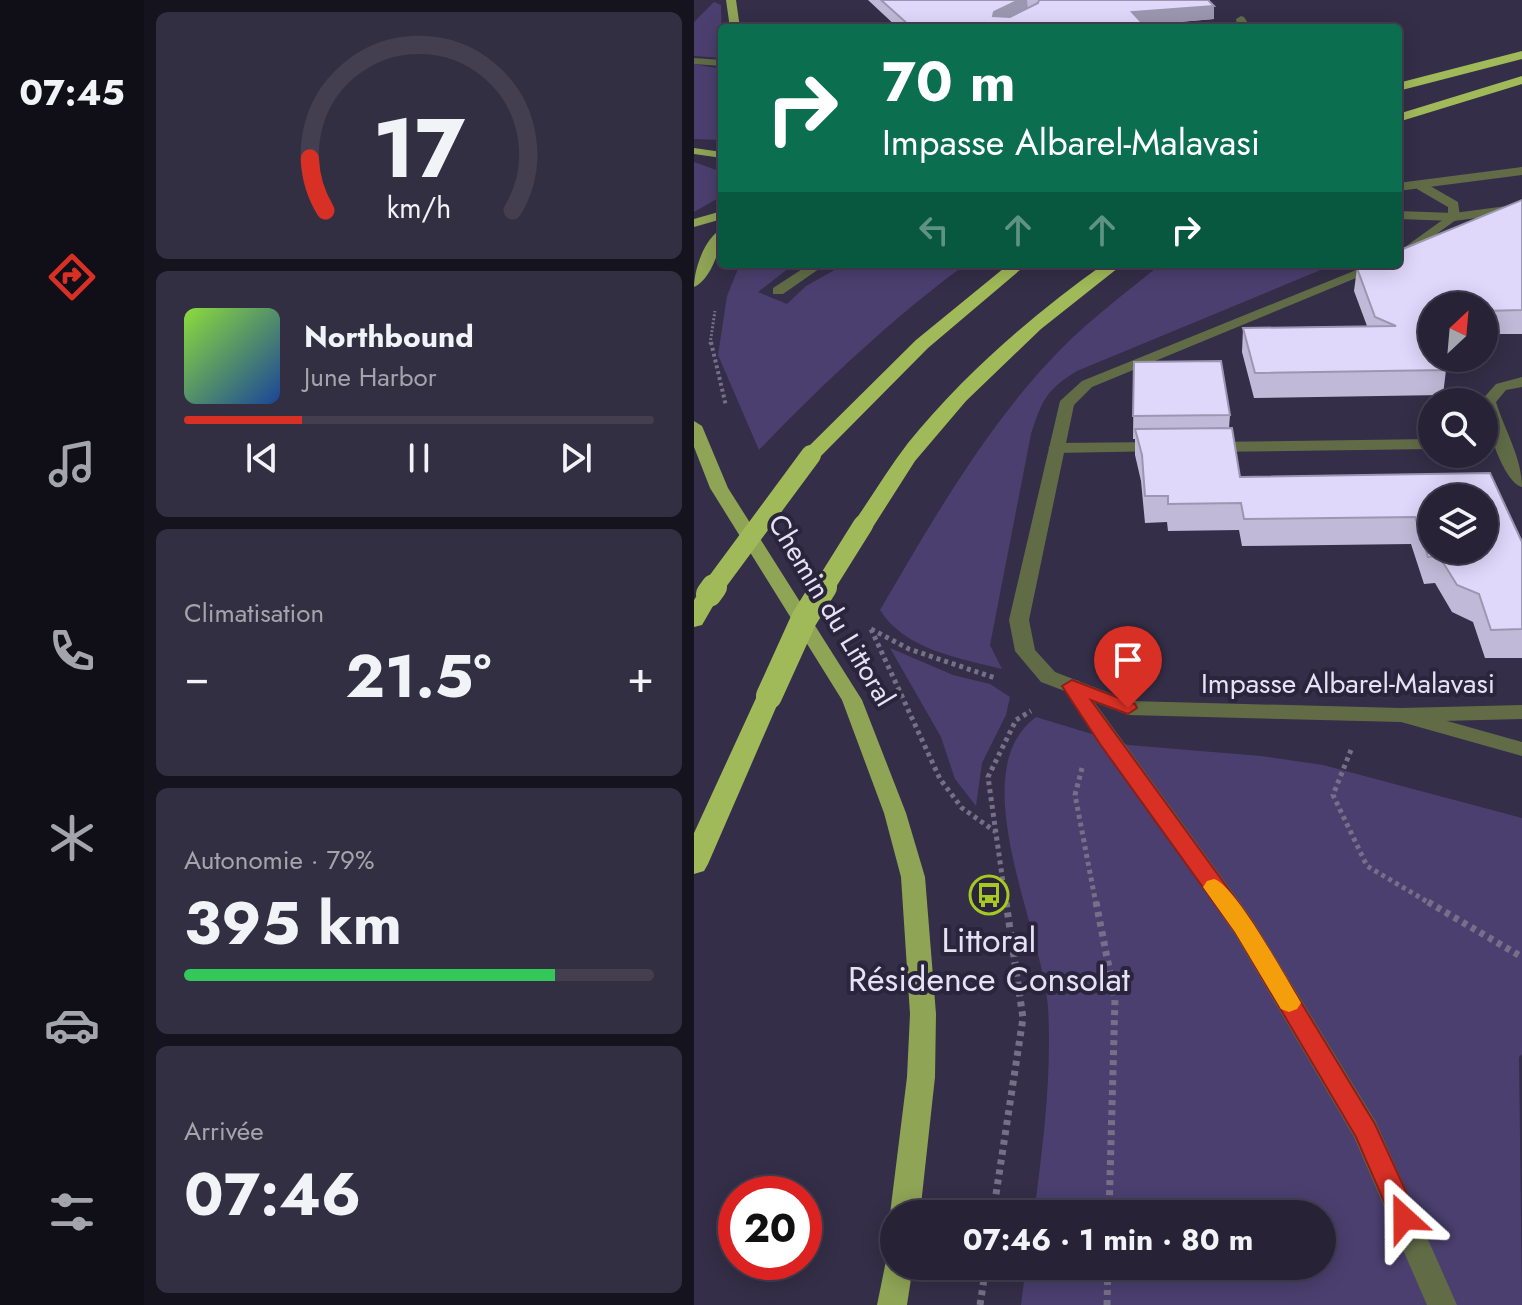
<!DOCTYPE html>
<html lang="fr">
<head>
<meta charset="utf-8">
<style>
  :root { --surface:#272236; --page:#332f42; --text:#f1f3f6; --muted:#a4a4ad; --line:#433f51; --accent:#d93025 }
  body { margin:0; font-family:Jost,sans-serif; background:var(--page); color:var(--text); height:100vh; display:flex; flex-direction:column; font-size:30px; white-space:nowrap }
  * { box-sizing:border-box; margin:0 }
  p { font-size:26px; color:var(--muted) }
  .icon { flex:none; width:44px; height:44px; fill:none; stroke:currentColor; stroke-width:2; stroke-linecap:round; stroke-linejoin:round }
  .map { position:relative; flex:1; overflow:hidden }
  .drawer { display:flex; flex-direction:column; gap:12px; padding:12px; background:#15131e; width:550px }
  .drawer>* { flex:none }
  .guide { position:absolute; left:24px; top:24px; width:684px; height:244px; border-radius:8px; box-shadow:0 4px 20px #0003,0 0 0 2px var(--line); background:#0b6e4f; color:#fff; overflow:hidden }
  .needle { width:52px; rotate:26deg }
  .buttons { position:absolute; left:724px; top:292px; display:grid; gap:16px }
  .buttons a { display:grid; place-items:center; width:80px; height:80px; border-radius:50%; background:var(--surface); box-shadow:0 4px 20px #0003,0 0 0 2px var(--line); font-size:40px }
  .speed { position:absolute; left:24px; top:1176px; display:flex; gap:16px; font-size:40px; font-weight:700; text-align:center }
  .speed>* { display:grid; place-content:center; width:104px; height:104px; border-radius:50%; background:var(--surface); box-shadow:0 4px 20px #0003,0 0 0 2px var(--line); line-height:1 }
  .speed .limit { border:12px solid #d22; background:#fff; color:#111 }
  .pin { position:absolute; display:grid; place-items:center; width:68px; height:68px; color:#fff; margin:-82px -34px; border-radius:50% 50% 50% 0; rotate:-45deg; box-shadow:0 0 8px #0007 }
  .pin .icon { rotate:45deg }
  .me { position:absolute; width:88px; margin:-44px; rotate:336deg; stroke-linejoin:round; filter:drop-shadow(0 0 6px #0008) }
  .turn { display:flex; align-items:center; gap:28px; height:168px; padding:0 32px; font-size:36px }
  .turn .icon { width:104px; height:104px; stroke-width:2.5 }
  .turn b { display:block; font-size:56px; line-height:68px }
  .lanes { display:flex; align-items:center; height:76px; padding:0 32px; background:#0003; justify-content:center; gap:40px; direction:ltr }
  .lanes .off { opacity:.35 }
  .big { font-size:60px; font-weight:700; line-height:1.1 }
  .drawer .widget { flex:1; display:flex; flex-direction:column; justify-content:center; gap:12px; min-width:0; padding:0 28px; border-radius:12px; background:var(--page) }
  .drawer .dial { align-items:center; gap:0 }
  .dial svg { height:208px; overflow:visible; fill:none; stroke:var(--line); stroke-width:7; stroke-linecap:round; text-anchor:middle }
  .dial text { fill:var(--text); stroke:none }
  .song { display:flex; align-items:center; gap:24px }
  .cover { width:96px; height:96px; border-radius:12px; background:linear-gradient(135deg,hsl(90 70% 55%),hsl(220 70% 35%)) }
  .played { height:8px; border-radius:4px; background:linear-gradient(90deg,var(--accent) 25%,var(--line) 25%) }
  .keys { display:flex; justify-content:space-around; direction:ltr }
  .heat { display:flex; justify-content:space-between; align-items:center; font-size:44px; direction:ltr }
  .charge { height:12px; border-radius:6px; background:linear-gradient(90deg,#34c759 79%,var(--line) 0) }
  .trip { position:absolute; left:186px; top:1200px; width:456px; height:80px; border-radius:40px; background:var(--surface); box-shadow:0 4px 20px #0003,0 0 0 2px var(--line); font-weight:700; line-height:80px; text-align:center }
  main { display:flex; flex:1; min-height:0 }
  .tab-bar { display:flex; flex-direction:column; width:144px; justify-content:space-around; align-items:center; background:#100e16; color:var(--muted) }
  .tab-bar .icon { width:56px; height:56px }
  .tab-bar .on { color:var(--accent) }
  .tab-bar b { font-size:36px; color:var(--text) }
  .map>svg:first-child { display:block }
  .green { fill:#4b3f6f }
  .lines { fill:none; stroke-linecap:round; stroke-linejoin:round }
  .path-far3 { stroke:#757087; stroke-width:3; stroke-dasharray:2 2; stroke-linecap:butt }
  .path-far2 { stroke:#757087; stroke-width:4; stroke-dasharray:3 3; stroke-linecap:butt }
  .path-far1 { stroke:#757087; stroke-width:5; stroke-dasharray:4 4; stroke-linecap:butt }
  .path { stroke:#757087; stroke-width:7; stroke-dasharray:5 5; stroke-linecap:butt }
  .service { fill:#616c47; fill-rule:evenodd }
  .minor { fill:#616c47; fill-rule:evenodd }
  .tertiary { fill:#616c47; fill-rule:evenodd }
  .primary { fill:#8fa455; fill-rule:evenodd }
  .motorway { fill:#a1ba59; fill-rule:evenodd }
  .motorway-bridge-far1 { stroke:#a1ba59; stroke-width:20 }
  .motorway-bridge { stroke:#a1ba59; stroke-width:26 }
  .wall { fill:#c0bad8 }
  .shaded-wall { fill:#9c97b0 }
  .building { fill:#dfd8fb; stroke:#9c97b0; stroke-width:2; fill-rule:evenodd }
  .route { fill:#d93025; stroke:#8d1f18; stroke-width:2 }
  .slow { fill:#f59e0b }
  .labels { text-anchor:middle; stroke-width:8; stroke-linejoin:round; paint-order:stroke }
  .street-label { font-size:28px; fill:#e5e2f3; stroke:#2a243d }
  .near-poi-label { font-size:34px; fill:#e5e2f3; stroke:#2a243d }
</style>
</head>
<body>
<main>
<nav class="tab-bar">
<b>07:45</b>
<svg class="icon on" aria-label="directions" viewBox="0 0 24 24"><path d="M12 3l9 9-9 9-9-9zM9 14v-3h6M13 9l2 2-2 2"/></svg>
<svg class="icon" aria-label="music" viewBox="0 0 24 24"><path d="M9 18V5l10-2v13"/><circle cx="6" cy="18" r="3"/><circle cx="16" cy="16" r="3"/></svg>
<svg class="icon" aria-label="phone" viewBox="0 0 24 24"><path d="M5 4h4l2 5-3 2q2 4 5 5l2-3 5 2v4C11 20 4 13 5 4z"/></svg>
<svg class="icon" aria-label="climate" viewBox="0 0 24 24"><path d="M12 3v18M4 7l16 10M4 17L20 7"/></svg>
<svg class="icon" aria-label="car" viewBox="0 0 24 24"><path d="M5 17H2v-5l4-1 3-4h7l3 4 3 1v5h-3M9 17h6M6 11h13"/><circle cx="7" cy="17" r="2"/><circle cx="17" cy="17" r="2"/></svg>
<svg class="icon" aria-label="filters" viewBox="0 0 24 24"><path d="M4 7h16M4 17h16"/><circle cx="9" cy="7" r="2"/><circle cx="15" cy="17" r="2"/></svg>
</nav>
<section class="drawer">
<div class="widget dial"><svg viewBox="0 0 100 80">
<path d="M14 69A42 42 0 1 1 86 69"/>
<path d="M14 69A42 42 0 0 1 8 49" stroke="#d93025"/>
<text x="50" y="56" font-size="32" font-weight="700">17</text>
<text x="50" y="72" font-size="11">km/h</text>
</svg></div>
<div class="widget">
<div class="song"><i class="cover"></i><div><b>Northbound</b><p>June Harbor</p></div></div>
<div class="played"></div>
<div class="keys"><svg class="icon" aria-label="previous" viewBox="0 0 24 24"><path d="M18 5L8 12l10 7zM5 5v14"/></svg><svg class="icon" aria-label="pause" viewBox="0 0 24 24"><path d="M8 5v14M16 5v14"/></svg><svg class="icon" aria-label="next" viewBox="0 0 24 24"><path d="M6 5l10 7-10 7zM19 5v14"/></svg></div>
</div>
<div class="widget"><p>Climatisation</p>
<div class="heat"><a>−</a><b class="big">21.5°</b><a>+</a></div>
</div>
<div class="widget"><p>Autonomie · 79%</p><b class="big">395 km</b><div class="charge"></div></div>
<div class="widget"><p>Arrivée</p><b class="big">07:46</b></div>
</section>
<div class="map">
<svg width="828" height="1305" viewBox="0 0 828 1305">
  <rect width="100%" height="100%" fill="#342e48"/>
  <path class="green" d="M20,2L27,5L28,58L0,56V22Z
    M0,64L28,69V140L0,139Z
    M0,162L28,172V196L0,212Z
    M46,264H100L64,292L93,304L112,286L151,264H272C197,319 129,384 65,450L24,355L33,296Z
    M467,264H641L383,371C353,389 348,400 337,434L296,645L308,669C265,658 211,650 186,610C240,518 293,424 368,348C399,317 434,291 467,264Z
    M196,648L259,675L296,684L316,697L312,715L288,763L282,806L261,779L247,737Z
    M342,717L434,745L567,756L629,765L828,818V1054L825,1057L828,1305H327L332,1266H628V1214H340C349,1145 358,1076 354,1007C349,930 267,772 342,717Z"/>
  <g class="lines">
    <path class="path-far3" d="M16,344L21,311"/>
    <path class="path-far2" d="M17,342L32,406"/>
    <path class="path-far1" d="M177,629L246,779L268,808L302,832
      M177,629L215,649L301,678
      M657,750L639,795L673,866L737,904
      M388,768L381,795L402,904
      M312,904L294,777L322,720L337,711"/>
    <path class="path" d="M402,902L421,998L415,1214
      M734,902L828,957
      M299,1214L329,1018L312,902
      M286,1305L292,1266
      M413,1305L414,1266"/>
    <path class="service" d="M547,16L550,17L557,28L543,25L542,19Z
      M0,58L28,60V66L0,64Z
      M116,264H132L89,294H79V288Z
      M828,377V387L812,390L802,402C811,431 828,458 828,487C809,482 790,421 790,402H786L802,384Z
      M738,439V449L514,452L506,447L514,442Z
      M466,442L474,447L472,451L362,453L354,448L362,443Z
      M378,679L385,681L558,919L682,1122L763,1305H733L660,1137L540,933L368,686Z
      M707,708L828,742V756L700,720L696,715Z"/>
    <path class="minor" d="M723,183H731L764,202L766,217L704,262V252L754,216V207L723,189Z
      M677,264H696L398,387L380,405L335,620L341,650L361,672L436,701L707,708L828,705V719L707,722L434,715L347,682L321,651L315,620L366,401L388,381Z"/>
    <path class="tertiary" d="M828,167V175L704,191V183Z
      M828,204V212L760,221L704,219V211L760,213Z"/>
    <path class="primary" d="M32,0H42L46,28H36Z
      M0,148L28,152V158L0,154Z
      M28,211V219L0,227V219Z
      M28,229C28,246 17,280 0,287C0,269 11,237 28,229Z
      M0,421L8,426L34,488L168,700L212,813L231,877L242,1014L241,1077L226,1214H200V1222L196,1214L213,1077L216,1014L207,877L190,813L148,700L16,488L0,447Z
      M200,1253V1266H219L213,1305H183L193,1256Z"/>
    <path class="motorway" d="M828,51V59L704,91V83Z
      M828,76V84L704,122V114Z
      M315,264H333L234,348L124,459H110L107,455L110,451L222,340Z
      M410,264H429L347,329L272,401L221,461L177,530H161L158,525C177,498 194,469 214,443C270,374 338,315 410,264Z
      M15,587L23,589L26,594L8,625L0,627V600L7,589Z
      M75,688L84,690L87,696L14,864L10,871L0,874V833L63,696L66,690Z"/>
    <path class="motorway-bridge-far1" d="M18,589L117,455
      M129,589L169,525"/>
    <path class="motorway-bridge" d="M15,594L20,587
      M75,696L110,619L130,587"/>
  </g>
  <path class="wall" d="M174,0H514L520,6V19L450,25L453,28H204Z
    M828,200V334H790V306H738L737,335L752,370L749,395L560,398L548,352L549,328L673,326L660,291L663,268Z
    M440,362L536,415L535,428L546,477L828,542V658H791L779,622L758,612L741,583L730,584L717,544L548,546L545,530L474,531L473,522L451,523L447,481L441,455V439H439Z"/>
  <path class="shaded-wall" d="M325,0H333L334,9L301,25L299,16L300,12Z
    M520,6V19L438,26V12Z
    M243,23V28H216V26Z"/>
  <path class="building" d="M187,0H325L300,12L299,16L316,17L344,3L345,0H514L520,6L438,12L453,28H245L243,23L216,26Z
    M828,200V310L790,311V306H738V311H733L737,320H731L738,337V358H747L752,370L561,373L549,328L702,326L681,317L663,268L672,264H704V251Z
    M527,361L536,415L439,416L440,362Z
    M538,428L546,477L796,473L828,542V629L797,630L785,594L763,585L745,556L734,557L721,517L550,519L547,503L474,504V496H451L448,455L441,429ZM738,498H790V550H738Z"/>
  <path class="route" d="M378,680L441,704L443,708L434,714L397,700L557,920L681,1124L724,1218L720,1227L710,1230L701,1227L662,1137L541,932L406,744L368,686Z"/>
  <path class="slow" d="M520,879C541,885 589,973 603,996L607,1003L603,1009L595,1012L587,1009L541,932L509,887L513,881Z"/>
  <defs>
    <g id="bus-ring" transform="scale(2)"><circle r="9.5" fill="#2a243d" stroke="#a5c822" stroke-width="1.5"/><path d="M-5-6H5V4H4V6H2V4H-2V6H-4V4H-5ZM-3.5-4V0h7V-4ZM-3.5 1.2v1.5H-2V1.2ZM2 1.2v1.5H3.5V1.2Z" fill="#a5c822"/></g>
  </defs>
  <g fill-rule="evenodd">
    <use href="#bus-ring" x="295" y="895"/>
  </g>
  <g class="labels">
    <g class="street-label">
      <text transform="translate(138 610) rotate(59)" y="10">Chemin du Littoral</text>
      <text x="654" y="693">Impasse Albarel-Malavasi</text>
    </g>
    <g class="near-poi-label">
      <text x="295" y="952">Littoral<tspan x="295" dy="39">Résidence Consolat</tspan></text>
    </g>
  </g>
</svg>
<div class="buttons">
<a><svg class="needle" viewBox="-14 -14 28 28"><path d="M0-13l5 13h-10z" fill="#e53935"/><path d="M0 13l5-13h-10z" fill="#a4a4ad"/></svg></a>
<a><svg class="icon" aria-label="search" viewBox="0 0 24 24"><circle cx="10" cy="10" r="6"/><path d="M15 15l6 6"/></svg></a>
<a><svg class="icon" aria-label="layers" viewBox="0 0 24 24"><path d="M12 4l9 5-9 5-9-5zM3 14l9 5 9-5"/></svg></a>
</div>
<div class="speed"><div class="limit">20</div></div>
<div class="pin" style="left:434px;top:708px;background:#d93025"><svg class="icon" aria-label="arrive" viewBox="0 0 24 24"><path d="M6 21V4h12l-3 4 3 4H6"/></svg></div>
<svg class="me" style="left:710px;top:1218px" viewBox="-20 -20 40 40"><path d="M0-17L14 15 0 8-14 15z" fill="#d93025" stroke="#fff" stroke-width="4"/></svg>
<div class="trip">07:46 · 1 min · 80 m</div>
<div class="guide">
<div class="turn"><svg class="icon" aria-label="right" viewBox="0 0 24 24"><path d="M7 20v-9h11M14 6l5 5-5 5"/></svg><div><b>70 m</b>Impasse Albarel-Malavasi</div></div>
<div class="lanes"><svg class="icon off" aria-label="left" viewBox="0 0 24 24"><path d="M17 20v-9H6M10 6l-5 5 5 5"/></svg><svg class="icon off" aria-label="ahead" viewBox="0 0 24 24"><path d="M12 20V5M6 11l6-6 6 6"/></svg><svg class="icon off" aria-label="ahead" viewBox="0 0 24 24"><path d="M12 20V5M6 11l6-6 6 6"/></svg><svg class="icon" aria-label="right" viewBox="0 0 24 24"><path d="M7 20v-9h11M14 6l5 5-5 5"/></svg></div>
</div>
</div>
</main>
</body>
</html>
